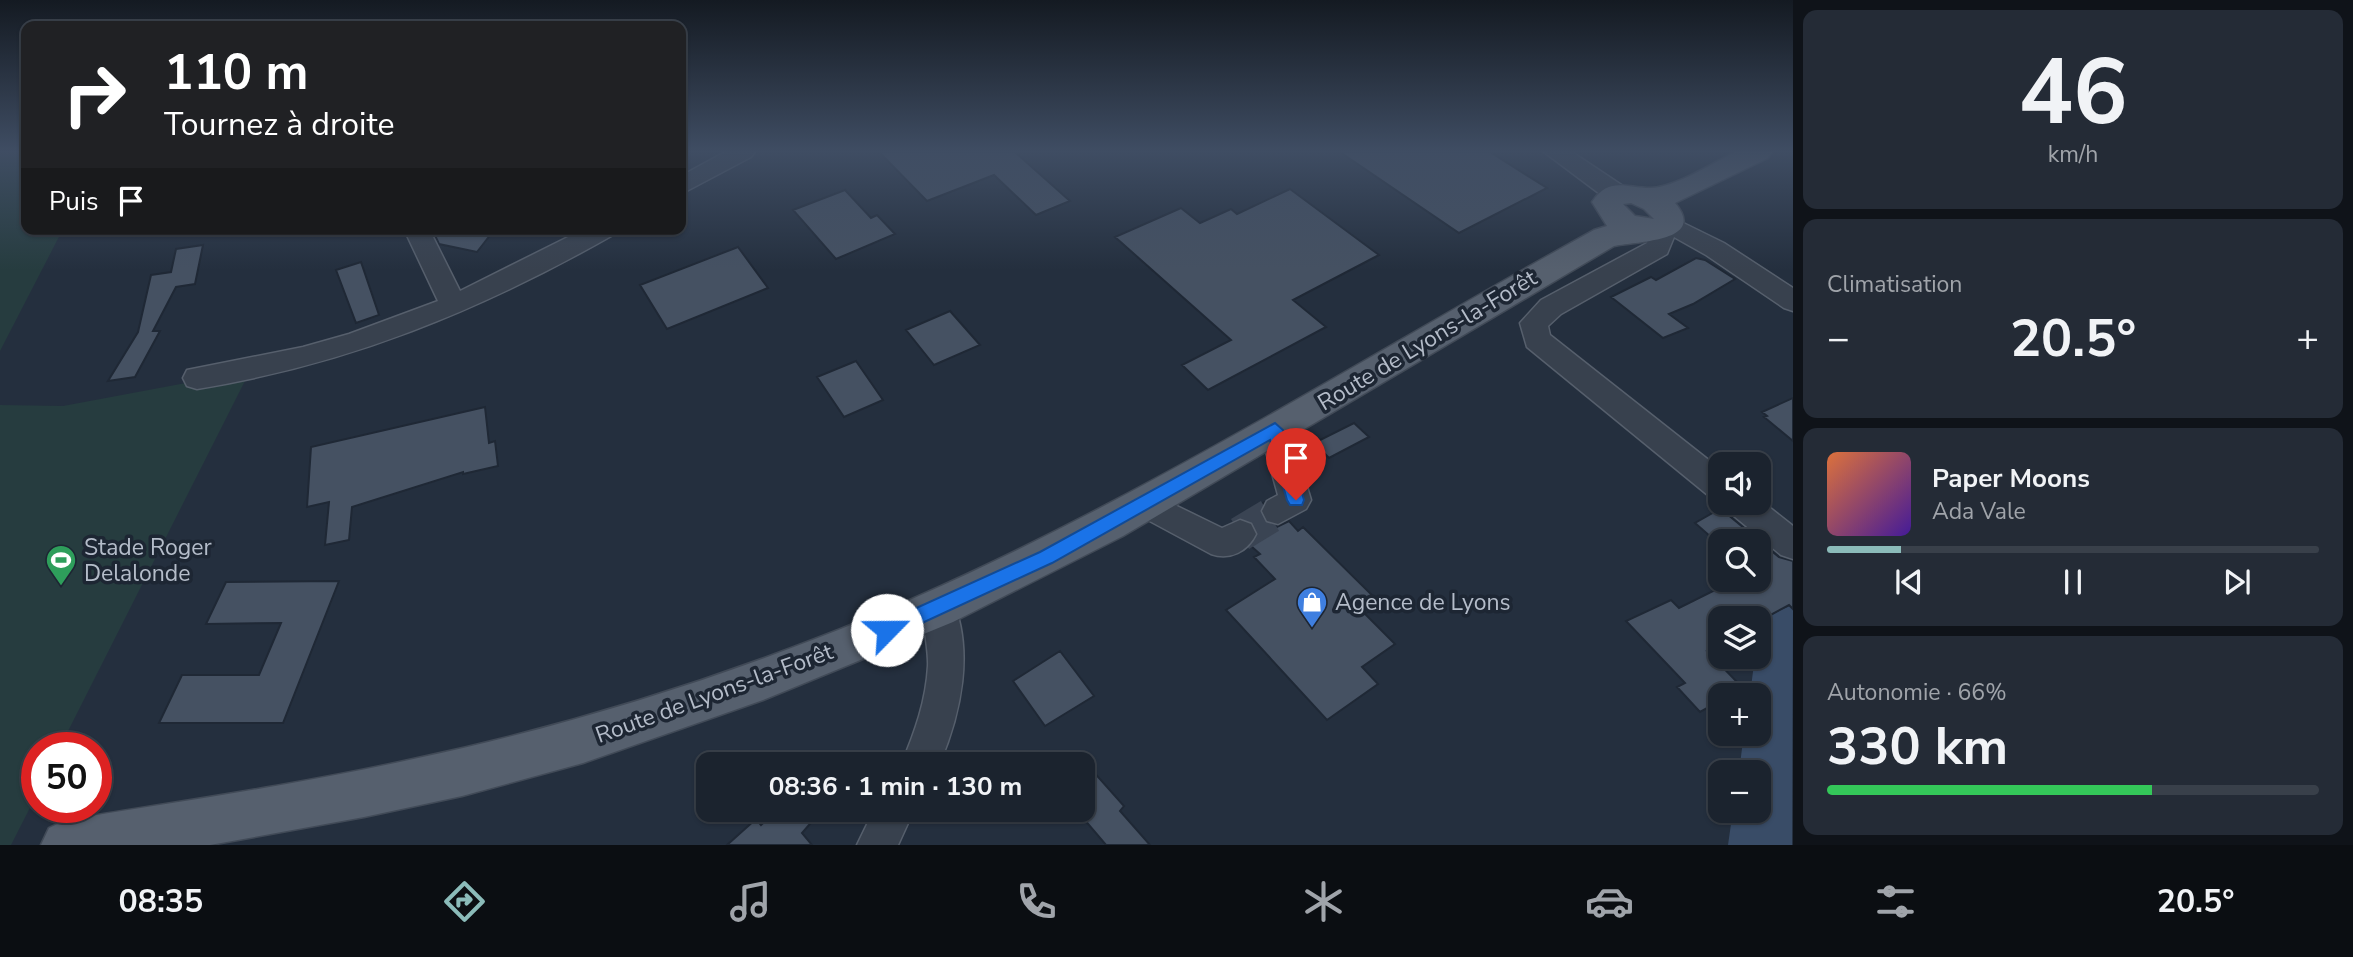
<!DOCTYPE html>
<html lang="fr">
<head>
<meta charset="utf-8">
<style>
  :root { --surface:#1b232e; --page:#242b36; --text:#f1f3f6; --muted:#a0a4aa; --line:#39404a; --accent:#8bbbb9 }
  body { margin:0; font-family:"Nunito Sans",sans-serif; background:var(--page); color:var(--text); height:100vh; display:flex; flex-direction:column; font-size:26px; white-space:nowrap }
  * { box-sizing:border-box; margin:0 }
  p { font-size:23px; color:var(--muted) }
  .icon { flex:none; width:38px; height:38px; fill:none; stroke:currentColor; stroke-width:2; stroke-linecap:round; stroke-linejoin:round }
  .map { position:relative; flex:1; overflow:hidden }
  .sheet { display:flex; flex-direction:column; gap:10px; padding:10px; background:#0f1319; width:560px }
  .sheet>* { flex:none }
  .guide { position:absolute; left:21px; top:21px; width:665px; height:214px; border-radius:14px; box-shadow:0 2px 5px #0004,0 0 0 2px var(--line); background:#202124; color:#fff; overflow:hidden }
  .fabs { position:absolute; left:1708px; top:452px; display:grid; gap:14px }
  .fabs a { display:grid; place-items:center; width:63px; height:63px; border-radius:14px; background:var(--surface); box-shadow:0 2px 5px #0004,0 0 0 2px var(--line); font-size:35px }
  .speed { position:absolute; left:21px; top:732px; display:flex; gap:14px; font-size:35px; font-weight:700; text-align:center }
  .speed>* { display:grid; place-content:center; width:91px; height:91px; border-radius:50%; background:var(--surface); box-shadow:0 2px 5px #0004,0 0 0 2px var(--line); line-height:1 }
  .speed .limit { border:10px solid #d22; background:#fff; color:#111 }
  .pin { position:absolute; display:grid; place-items:center; width:60px; height:60px; color:#fff; margin:-72px -30px; border-radius:50% 50% 50% 0; rotate:-45deg; box-shadow:0 0 7px #0007 }
  .pin .icon { rotate:45deg }
  .me { position:absolute; width:77px; margin:-38px; rotate:67deg; stroke-linejoin:round; filter:drop-shadow(0 0 5px #0008) }
  .turn { display:flex; align-items:center; gap:24px; height:147px; padding:0 28px; font-size:32px }
  .turn .icon { width:91px; height:91px; stroke-width:2.5 }
  .turn b { display:block; font-size:49px; line-height:60px }
  .then { display:flex; align-items:center; height:66px; padding:0 28px; background:#0003; gap:14px; font-size:26px }
  .big { font-size:52px; font-weight:700; line-height:1.1 }
  .sheet .tile { flex:1; display:flex; flex-direction:column; justify-content:center; gap:10px; min-width:0; padding:0 24px; border-radius:14px; background:var(--page) }
  .sheet .dial { align-items:center; gap:0 }
  .dial b { font-size:91px; line-height:1 }
  .song { display:flex; align-items:center; gap:21px }
  .cover { width:84px; height:84px; border-radius:10px; background:linear-gradient(135deg,hsl(20 70% 55%),hsl(260 70% 35%)) }
  .played { height:7px; border-radius:4px; background:linear-gradient(90deg,var(--accent) 15%,var(--line) 15%) }
  .keys { display:flex; justify-content:space-around; direction:ltr }
  .heat { display:flex; justify-content:space-between; align-items:center; font-size:38px; direction:ltr }
  .charge { height:10px; border-radius:5px; background:linear-gradient(90deg,#34c759 66%,var(--line) 0) }
  .trip { position:absolute; left:696px; top:752px; width:399px; height:70px; border-radius:14px; background:var(--surface); box-shadow:0 2px 5px #0004,0 0 0 2px var(--line); font-weight:700; line-height:70px; text-align:center }
  .menu { display:flex; height:112px; justify-content:space-around; align-items:center; background:#0b0e12; color:var(--muted) }
  .menu .icon { width:49px; height:49px }
  .menu .selected { color:var(--accent) }
  .menu b { font-size:32px; color:var(--text) }
  main { display:flex; flex:1; min-height:0 }
  .map>svg:first-child { display:block }
  .green { fill:#263c3f }
  .lines { fill:none; stroke-linecap:round; stroke-linejoin:round }
  .river { fill:#394c67; fill-rule:evenodd }
  .building { fill:#455162; stroke:#1f2835; stroke-width:2 }
  .minor-tunnel { stroke:#3a4453; stroke-width:35; stroke-dasharray:35 18; stroke-linecap:butt }
  .minor-casing { stroke:#565f6c; stroke-width:3 }
  .major-casing { stroke:#414a57; stroke-width:3 }
  .minor { fill:#38414e; fill-rule:evenodd }
  .major { fill:#56606e; fill-rule:evenodd }
  .route { fill:#1a73e8; stroke:#114b97; stroke-width:2 }
  .labels { text-anchor:middle; stroke-width:7; stroke-linejoin:round; paint-order:stroke }
  .street-label { font-size:23px; fill:#b4bcc9; stroke:#1d2633 }
  .poi-label { font-size:23px; fill:#b4bcc9; stroke:#1d2633; text-anchor:start }
</style>
</head>
<body>
<main>
<div class="map">
<svg width="1793" height="845" viewBox="0 0 1793 845">
  <rect width="100%" height="100%" fill="#242f3e"/>
  <path class="green" d="M0,152H26V229H63L0,351Z
    M250,371L60,747H37V794L11,845H0V405L63,406Z"/>
  <g class="lines">
    <path class="river" d="M1793,605L1792,845H1728L1733,810H1759V772H1739L1744,733H1759V695H1750L1755,656H1759C1759,624 1763,616 1793,605Z"/>
  </g>
  <path class="building" d="M879,152H1015L1070,201L1036,215L994,175L927,201Z
    M1340,152H1490L1547,188L1459,233Z
    M1290,189L1379,255L1293,300L1326,327L1208,390L1182,365L1231,340L1115,237L1181,208L1200,223L1231,209L1237,214Z
    M845,190L871,218L877,215L895,234L836,259L793,210Z
    M432,229H468L491,234L477,252L439,244Z
    M203,245L195,284L176,287L153,331H160L135,377L108,381L138,332L151,275L171,272L176,249Z
    M738,247L768,288L667,329L640,285Z
    M1696,258L1705,260L1735,279L1693,304L1669,314L1688,328L1663,338L1611,297L1651,277L1656,280Z
    M361,262L379,315L356,323L336,270Z
    M950,311L980,345L934,365L906,330Z
    M856,361L883,400L844,417L817,377Z
    M1793,398V441L1764,417L1767,416L1762,412Z
    M485,407L489,443L495,441L498,466L463,474V472L352,507L349,540L325,545L329,502L307,507L311,447Z
    M1354,423L1369,437L1329,458L1314,443Z
    M1263,503L1260,512L1265,522L1277,527L1289,521L1298,531L1303,527L1381,604L1365,614L1395,644L1362,667L1378,684L1327,720L1226,610L1275,579L1254,557L1260,554L1251,546L1258,535L1253,523L1241,518L1236,519Z
    M1723,507L1726,513L1779,557L1793,561V609L1789,605L1761,620L1763,622L1759,624V618H1720V644L1707,651L1737,682L1735,693L1720,695V701L1700,712L1677,687L1685,683L1626,621L1671,600L1679,608L1737,579H1759V541H1720V545L1695,523Z
    M339,581L283,723H159L182,675H259L281,623L206,624L226,582Z
    M1060,651L1094,696L1045,726L1013,681Z
    M1083,760L1124,806L1120,811L1150,845H1106L1083,818Z
    M777,810H822L802,833L812,845H727L756,819L761,825Z"/>
  <g class="lines">
    <path class="minor-tunnel" d="M1240,534L1278,511"/>
    <g class="minor-casing">
      <path id="minor" d="M725,152H755L751,157L681,194V176Z
        M1544,152H1572L1626,188L1629,194L1626,200L1617,202L1608,200Z
        M1669,216L1724,243L1793,288V311L1784,308L1706,255L1674,237L1667,254L1561,314L1548,326L1550,335L1720,469V500L1709,496L1527,347L1520,323L1541,300L1647,243L1648,239L1641,230L1645,224L1657,223L1660,218Z
        M404,229H429L460,291L584,229H616L613,235C479,311 349,364 197,389L187,386L183,378L187,370L303,347L349,334L438,301Z
        M1275,418L1286,422L1290,430L1311,500L1306,509L1278,524L1267,521L1262,511L1267,501L1278,495L1260,430L1264,422Z
        M1144,490L1222,528L1240,520L1251,524L1256,534C1248,551 1230,561 1211,554L1133,512L1128,503L1133,494Z
        M1759,499L1793,526V559L1781,555L1728,511L1723,502H1759Z
        M939,593L951,597C975,649 961,714 939,765H901C915,732 926,701 928,666C929,645 919,615 927,597Z
        M874,810H914L898,845H857Z"/>
    </g>
    <g class="major-casing">
      <path id="major" d="M1735,152H1772L1768,158L1675,203C1708,242 1637,241 1614,246L1123,536L953,622L763,700L583,763L462,796L364,817L210,845H41L49,828L66,820C183,801 302,784 418,758C553,729 686,689 815,639C1090,533 1337,372 1594,230L1607,226L1592,202C1609,176 1626,188 1650,188C1674,188 1713,163 1735,152ZM1631,203L1644,209L1654,219L1635,216L1623,204Z"/>
    </g>
    <use href="#minor" class="minor"/>
    <use href="#major" class="major"/>
  </g>
  <linearGradient id="sky" x2="0" y2="1"><stop stop-color="#141a22"/><stop offset="0.56" stop-color="#3f4d63"/><stop offset="1" stop-color="#3f4d63" stop-opacity="0"/></linearGradient>
  <rect width="1793" height="270" fill="url(#sky)"/>
  <path class="route" d="M1275,423L1283,430L1304,500L1302,505H1290L1287,500L1270,440L1052,563L894,636L887,638L881,636L878,630L881,624L1040,552Z"/>
  <defs>
    <g id="stadium-pin" transform="scale(1.575)"><path d="M0 17L-7.5 6A9.5 9.5 0 1 1 7.5 6Z" fill="#2e9e5b" stroke="#1d2633"/><path d="M0-5a6.5 5 0 1 0 0 10a6.5 5 0 1 0 0-10ZM-3.5-1.8h7v3.6h-7Z" fill="#fff"/></g>
    <g id="shop-pin" transform="scale(1.575)"><path d="M0 17L-7.5 6A9.5 9.5 0 1 1 7.5 6Z" fill="#3f7fe0" stroke="#1d2633"/><path d="M-5-2.5h2.3a2.7 3.5 0 0 1 5.4 0H5L5.5 6h-11ZM-1.5-2.5h3a1.5 2.3 0 0 0-3 0Z" fill="#fff"/></g>
  </defs>
  <g fill-rule="evenodd">
    <use href="#stadium-pin" x="61" y="560"/>
    <use href="#shop-pin" x="1312" y="602"/>
  </g>
  <g class="labels">
    <g class="street-label">
      <text transform="translate(1427 340) rotate(-31)" y="8">Route de Lyons-la-Forêt</text>
      <text transform="translate(714 693) rotate(-20)" y="8">Route de Lyons-la-Forêt</text>
    </g>
    <g class="poi-label">
      <text x="84" y="555">Stade Roger<tspan x="84" dy="26">Delalonde</tspan></text>
      <text x="1335" y="610">Agence de Lyons</text>
    </g>
  </g>
</svg>
<div class="fabs">
<a><svg class="icon" aria-label="sound" viewBox="0 0 24 24"><path d="M4 9h4l5-4v14l-5-4H4zM17 9q2 3 0 6"/></svg></a>
<a><svg class="icon" aria-label="search" viewBox="0 0 24 24"><circle cx="10" cy="10" r="6"/><path d="M15 15l6 6"/></svg></a>
<a><svg class="icon" aria-label="layers" viewBox="0 0 24 24"><path d="M12 4l9 5-9 5-9-5zM3 14l9 5 9-5"/></svg></a>
<a>+</a>
<a>−</a>
</div>
<div class="speed"><div class="limit">50</div></div>
<div class="pin" style="left:1296px;top:500px;background:#d93025"><svg class="icon" aria-label="arrive" viewBox="0 0 24 24"><path d="M6 21V4h12l-3 4 3 4H6"/></svg></div>
<svg class="me" style="left:887px;top:630px" viewBox="-20 -20 40 40"><circle r="19" fill="#fff"/><path d="M0-13L10 11 0 6-10 11z" fill="#1a73e8"/></svg>
<div class="trip">08:36 · 1 min · 130 m</div>
<div class="guide">
<div class="turn"><svg class="icon" aria-label="right" viewBox="0 0 24 24"><path d="M7 20v-9h11M14 6l5 5-5 5"/></svg><div><b>110 m</b>Tournez à droite</div></div>
<div class="then">Puis<svg class="icon" aria-label="arrive" viewBox="0 0 24 24"><path d="M6 21V4h12l-3 4 3 4H6"/></svg></div>
</div>
</div>
<section class="sheet">
<div class="tile dial"><b>46</b><p>km/h</p></div>
<div class="tile"><p>Climatisation</p>
<div class="heat"><a>−</a><b class="big">20.5°</b><a>+</a></div>
</div>
<div class="tile">
<div class="song"><i class="cover"></i><div><b>Paper Moons</b><p>Ada Vale</p></div></div>
<div class="played"></div>
<div class="keys"><svg class="icon" aria-label="previous" viewBox="0 0 24 24"><path d="M18 5L8 12l10 7zM5 5v14"/></svg><svg class="icon" aria-label="pause" viewBox="0 0 24 24"><path d="M8 5v14M16 5v14"/></svg><svg class="icon" aria-label="next" viewBox="0 0 24 24"><path d="M6 5l10 7-10 7zM19 5v14"/></svg></div>
</div>
<div class="tile"><p>Autonomie · 66%</p><b class="big">330 km</b><div class="charge"></div></div>
</section>
</main>
<nav class="menu">
<b>08:35</b>
<svg class="icon selected" aria-label="directions" viewBox="0 0 24 24"><path d="M12 3l9 9-9 9-9-9zM9 14v-3h6M13 9l2 2-2 2"/></svg>
<svg class="icon" aria-label="music" viewBox="0 0 24 24"><path d="M9 18V5l10-2v13"/><circle cx="6" cy="18" r="3"/><circle cx="16" cy="16" r="3"/></svg>
<svg class="icon" aria-label="phone" viewBox="0 0 24 24"><path d="M5 4h4l2 5-3 2q2 4 5 5l2-3 5 2v4C11 20 4 13 5 4z"/></svg>
<svg class="icon" aria-label="climate" viewBox="0 0 24 24"><path d="M12 3v18M4 7l16 10M4 17L20 7"/></svg>
<svg class="icon" aria-label="car" viewBox="0 0 24 24"><path d="M5 17H2v-5l4-1 3-4h7l3 4 3 1v5h-3M9 17h6M6 11h13"/><circle cx="7" cy="17" r="2"/><circle cx="17" cy="17" r="2"/></svg>
<svg class="icon" aria-label="filters" viewBox="0 0 24 24"><path d="M4 7h16M4 17h16"/><circle cx="9" cy="7" r="2"/><circle cx="15" cy="17" r="2"/></svg>
<b>20.5°</b>
</nav>
</body>
</html>
